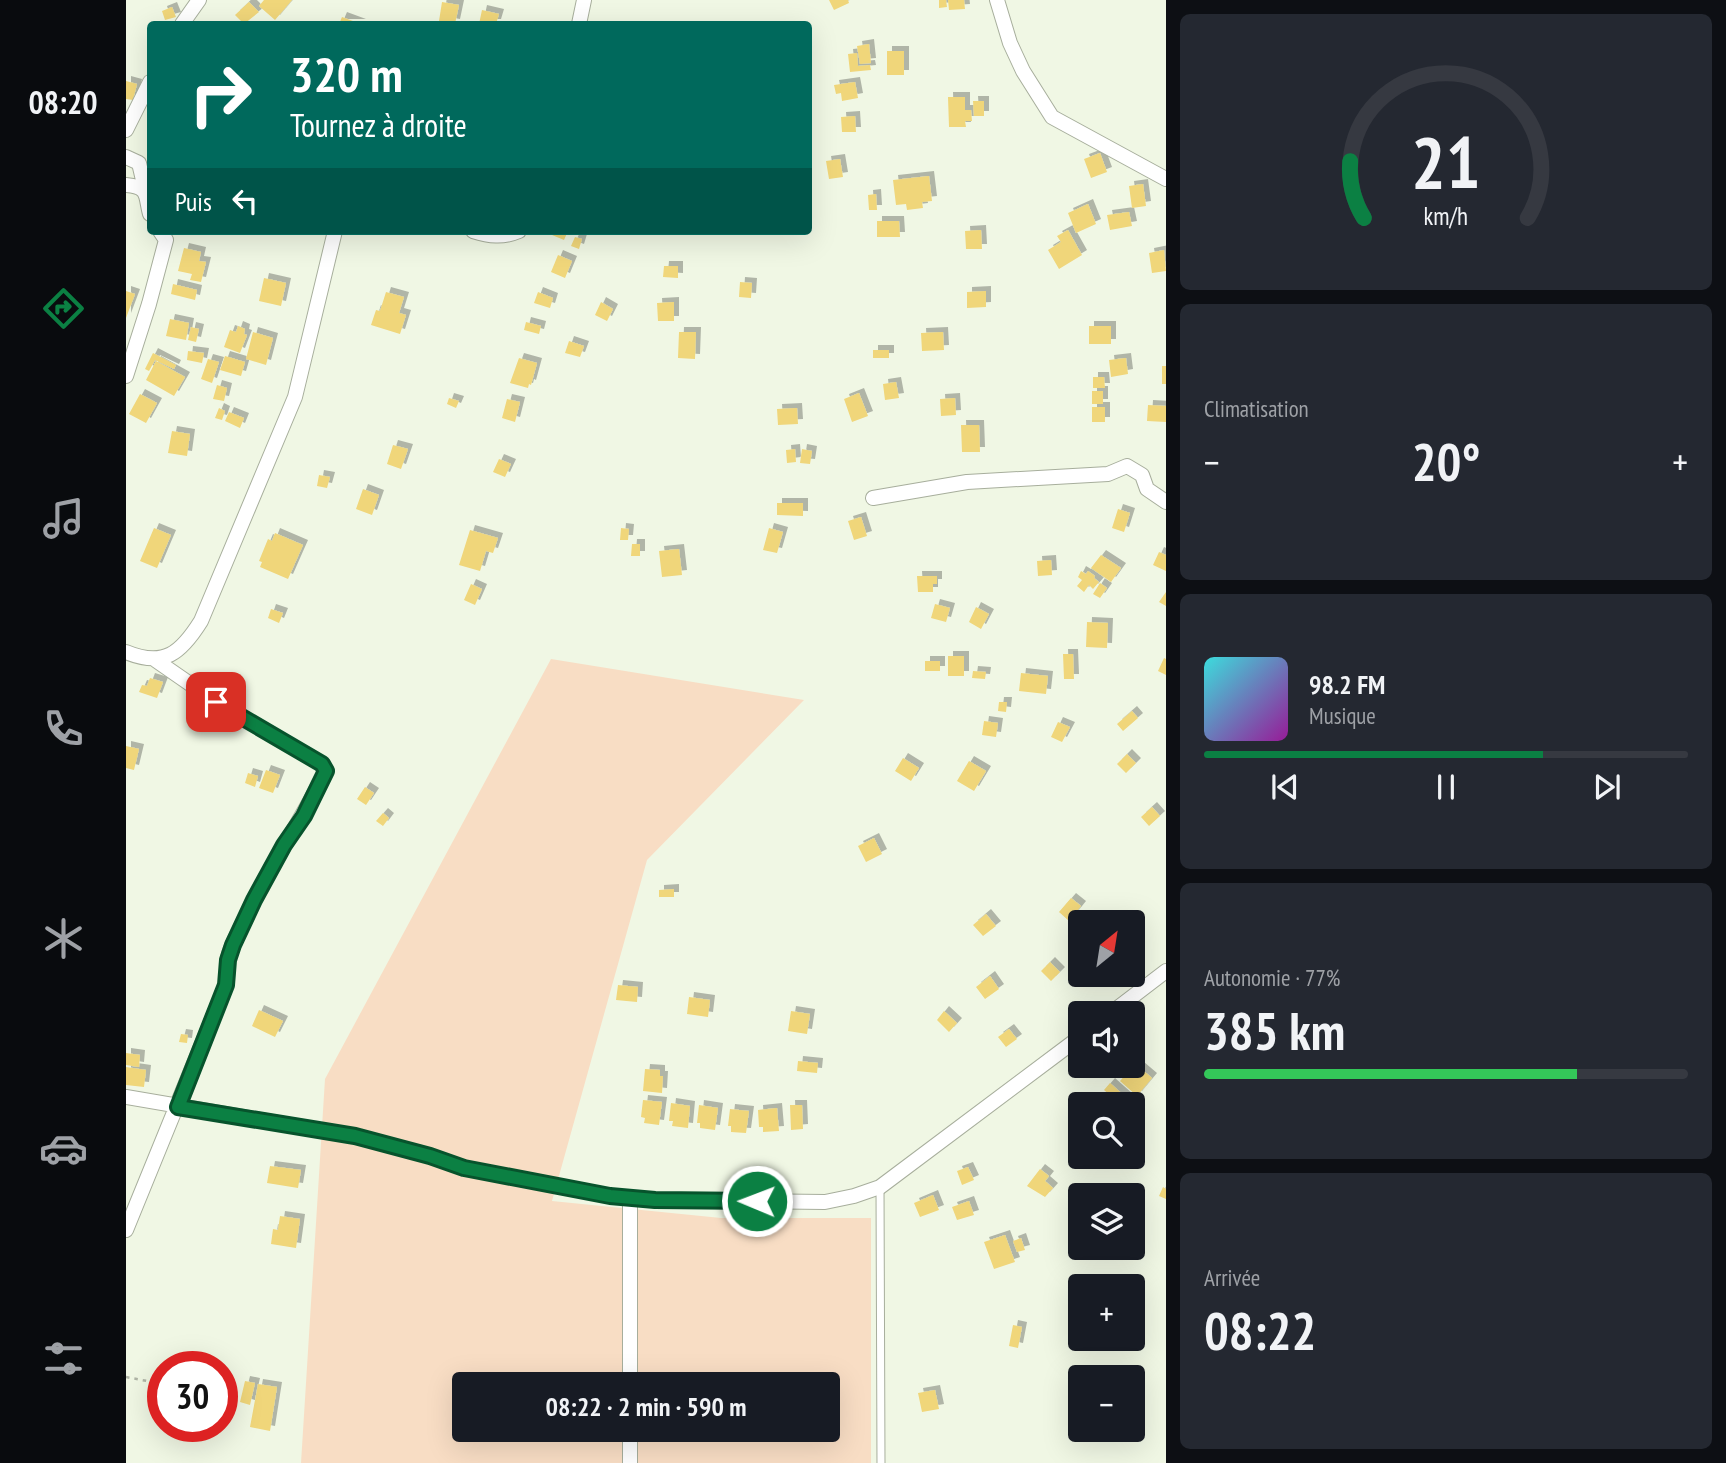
<!DOCTYPE html>
<html lang="fr">
<head>
<meta charset="utf-8">
<style>
  :root { --surface:#171b24; --page:#242831; --text:#f1f3f6; --muted:#9ea1a6; --line:#363941; --accent:#0b8043 }
  body { margin:0; font-family:"PT Sans Narrow",sans-serif; background:var(--page); color:var(--text); height:100vh; display:flex; flex-direction:column; font-size:26px; white-space:nowrap }
  * { box-sizing:border-box; margin:0 }
  p { font-size:23px; color:var(--muted) }
  .icon { flex:none; width:38px; height:38px; fill:none; stroke:currentColor; stroke-width:2; stroke-linecap:round; stroke-linejoin:round }
  .map { position:relative; flex:1; overflow:hidden }
  .panel { display:flex; flex-direction:column; gap:14px; padding:14px; background:#0d0f14; width:560px }
  .panel>* { flex:none }
  .hud { position:absolute; left:21px; top:21px; width:665px; height:214px; border-radius:7px; box-shadow:0 7px 28px #0002; background:#00695c; color:#fff; overflow:hidden }
  .needle { width:46px; rotate:30deg }
  .tools { position:absolute; left:942px; top:910px; display:grid; gap:14px }
  .tools a { display:grid; place-items:center; width:77px; height:77px; border-radius:7px; background:var(--surface); box-shadow:0 7px 28px #0002; font-size:35px }
  .speed { position:absolute; left:21px; top:1351px; display:flex; gap:14px; font-size:35px; font-weight:700; text-align:center }
  .speed>* { display:grid; place-content:center; width:91px; height:91px; border-radius:50%; background:var(--surface); box-shadow:0 7px 28px #0002; line-height:1 }
  .speed .limit { border:10px solid #d22; background:#fff; color:#111 }
  .pin { position:absolute; display:grid; place-items:center; width:60px; height:60px; color:#fff; margin:-30px; border-radius:14px; box-shadow:0 4px 10px #0006 }
  .me { position:absolute; width:77px; margin:-38px; rotate:271deg; stroke-linejoin:round; filter:drop-shadow(0 0 5px #0008) }
  .turn { display:flex; align-items:center; gap:24px; height:147px; padding:0 28px; font-size:32px }
  .turn .icon { width:91px; height:91px; stroke-width:2.5 }
  .turn b { display:block; font-size:49px; line-height:60px }
  .then { display:flex; align-items:center; height:66px; padding:0 28px; background:#0003; gap:14px; font-size:26px }
  .big { font-size:52px; font-weight:600; line-height:1.1 }
  .panel .card { flex:1; display:flex; flex-direction:column; justify-content:center; gap:10px; min-width:0; padding:0 24px; border-radius:10px; background:var(--page) }
  .panel .dial { align-items:center; gap:0 }
  .dial svg { height:182px; overflow:visible; fill:none; stroke:var(--line); stroke-width:7; stroke-linecap:round; text-anchor:middle }
  .dial text { fill:var(--text); stroke:none }
  .song { display:flex; align-items:center; gap:21px }
  .cover { width:84px; height:84px; border-radius:10px; background:linear-gradient(135deg,hsl(180 70% 55%),hsl(300 70% 35%)) }
  .played { height:7px; border-radius:4px; background:linear-gradient(90deg,var(--accent) 70%,var(--line) 70%) }
  .keys { display:flex; justify-content:space-around; direction:ltr }
  .heat { display:flex; justify-content:space-between; align-items:center; font-size:38px; direction:ltr }
  .charge { height:10px; border-radius:5px; background:linear-gradient(90deg,#34c759 77%,var(--line) 0) }
  .trip { position:absolute; left:326px; top:1372px; width:388px; height:70px; border-radius:7px; background:var(--surface); box-shadow:0 7px 28px #0002; font-weight:600; line-height:70px; text-align:center }
  main { display:flex; flex:1; min-height:0 }
  .menu { display:flex; flex-direction:column; width:126px; justify-content:space-around; align-items:center; background:#090b0e; color:var(--muted) }
  .menu .icon { width:49px; height:49px }
  .menu .selected { color:var(--accent) }
  .menu b { font-size:32px; color:var(--text) }
  .map>svg:first-child { display:block }
  .green { fill:#f8ddc4; fill-rule:evenodd }
  .building { fill:#f0d67a; filter:url(#shadow) }
  .lines { fill:none; stroke-linecap:round; stroke-linejoin:round }
  .lane-casing { stroke:#a7ae9c; stroke-width:9 }
  .street-casing { stroke:#a7ae9c; stroke-width:16 }
  .path { stroke:#b0b5a6; stroke-width:2.5; stroke-dasharray:3.5 5; stroke-linecap:butt }
  .lane { stroke:#fff; stroke-width:7 }
  .street { stroke:#fff; stroke-width:14 }
  .route-casing { stroke:#07532c; stroke-width:18 }
  .route { stroke:#0b8043; stroke-width:12 }
</style>
</head>
<body>
<main>
<nav class="menu">
<b>08:20</b>
<svg class="icon selected" aria-label="directions" viewBox="0 0 24 24"><path d="M12 3l9 9-9 9-9-9zM9 14v-3h6M13 9l2 2-2 2"/></svg>
<svg class="icon" aria-label="music" viewBox="0 0 24 24"><path d="M9 18V5l10-2v13"/><circle cx="6" cy="18" r="3"/><circle cx="16" cy="16" r="3"/></svg>
<svg class="icon" aria-label="phone" viewBox="0 0 24 24"><path d="M5 4h4l2 5-3 2q2 4 5 5l2-3 5 2v4C11 20 4 13 5 4z"/></svg>
<svg class="icon" aria-label="climate" viewBox="0 0 24 24"><path d="M12 3v18M4 7l16 10M4 17L20 7"/></svg>
<svg class="icon" aria-label="car" viewBox="0 0 24 24"><path d="M5 17H2v-5l4-1 3-4h7l3 4 3 1v5h-3M9 17h6M6 11h13"/><circle cx="7" cy="17" r="2"/><circle cx="17" cy="17" r="2"/></svg>
<svg class="icon" aria-label="filters" viewBox="0 0 24 24"><path d="M4 7h16M4 17h16"/><circle cx="9" cy="7" r="2"/><circle cx="15" cy="17" r="2"/></svg>
</nav>
<div class="map">
<svg width="1040" height="1463" viewBox="0 0 1040 1463">
  <defs>
    <filter id="shadow"><feDropShadow dx="5" dy="-5" stdDeviation="0" flood-color="#0004"/></filter>
  </defs>
  <rect width="100%" height="100%" fill="#f0f7e4"/>
  <path class="green" d="M425,659L678,700L521,860L426,1201L595,1218H745V1463H175L199,1079ZM338,1384H702V1430H338Z"/>
  <path class="building" d="M138,0H166L149,20L133,6Z
    M703,0H722L723,3L708,10Z
    M813,0H820L821,7L813,8Z
    M822,0H838L839,9L823,10Z
    M123,2L133,12L118,24L109,15Z
    M316,2L333,5L329,24L313,21Z
    M46,7L50,17L39,20L36,11Z
    M356,10L373,14L370,24H353Z
    M216,17L235,24H213Z
    M743,44L745,63L734,64L731,46Z
    M761,51H778V75H761Z
    M731,53L732,66L744,65L745,70L724,72L722,54Z
    M0,81L11,84L7,100L0,99Z
    M729,82L732,98L716,101L715,93L710,94L708,85Z
    M822,97H839V110H845L846,121H839L840,127H823Z
    M847,101H858V116H848Z
    M729,116L730,132H716L715,117Z
    M974,153L981,172L965,178L958,159Z
    M714,159L717,177L703,179L700,161Z
    M803,176L806,201L796,202L797,208L781,210L780,204L770,205L767,180Z
    M1017,184L1020,206L1006,208L1003,186Z
    M750,194L751,210H743L742,195Z
    M962,204L970,224L950,233L942,213Z
    M1003,212L1006,226L984,230L981,215Z
    M751,221H773L774,237H751Z
    M855,230L856,249H840L839,231Z
    M942,230L956,255L933,269L922,250L935,242L931,236Z
    M428,231H442L438,240L426,235Z
    M449,237L456,239L453,249L445,246Z
    M58,248L75,252L73,261L80,262L75,282L64,280L66,274L52,271Z
    M1038,250L1040,271L1026,273L1023,253Z
    M432,255L446,261L439,278L425,272Z
    M538,266H552V278L537,277Z
    M138,278L160,283L155,306L133,301Z
    M614,282L626,283L625,298L613,297Z
    M47,284L71,290L69,300L45,294Z
    M0,291L9,294L0,318Z
    M860,291V307L841,308V292Z
    M260,292L278,297L273,313L280,315L274,334L245,325L250,310L254,311Z
    M412,292L427,298L424,308L408,303Z
    M475,302L487,309L481,321L469,315Z
    M548,302V321H532L531,303Z
    M44,319L63,323L60,340L40,336Z
    M400,322L415,326L413,334L398,330Z
    M112,326L119,329L118,334L121,335L114,353L98,347L104,330L110,332Z
    M963,326H985V344H963Z
    M65,327L73,329L70,342L62,340Z
    M127,332L147,338L140,365L120,359Z
    M553,332H570L569,359L552,358Z
    M817,332L818,350L796,351L795,333Z
    M443,341L458,346L454,357L439,353Z
    M747,350H763V358H747Z
    M62,351L78,353L76,363L61,360Z
    M27,353L50,365L48,369L29,360L23,371L19,369Z
    M99,356L119,362L115,376L94,370Z
    M393,358L411,363L405,385L403,384L402,388L384,383Z
    M1000,358L1002,374L985,377L983,360Z
    M82,359L93,362L86,383L75,379Z
    M30,361L59,377L48,396L20,380Z
    M1036,366H1040V384H1036Z
    M967,377H978L979,388H967Z
    M770,382L773,398L759,400L757,384Z
    M91,385L101,388L98,401L87,399Z
    M966,391H977V404H966Z
    M733,393L742,416L726,422L718,399Z
    M14,394L31,403L20,423L3,414Z
    M323,398L333,401L330,408L321,404Z
    M829,398L830,415L815,416L814,399Z
    M381,399L394,402L389,422L376,418Z
    M1022,405L1040,406V422L1021,421Z
    M966,407H979V422H966Z
    M93,408L99,411L96,420L89,418Z
    M671,408L672,424L652,425L651,409Z
    M103,412L118,418L114,428L99,421Z
    M835,425H853L854,452H836Z
    M46,431L64,434L61,456L42,453Z
    M267,445L282,449L275,469L261,464Z
    M669,449L670,462L661,463L660,450Z
    M676,449L686,451L684,464L674,463Z
    M373,459L385,464L379,477L367,472Z
    M193,475L204,477L201,488L191,486Z
    M237,489L253,495L246,515L230,509Z
    M651,503H677V516L651,515Z
    M992,509L1004,513L998,532L986,528Z
    M735,517L741,536L728,540L722,521Z
    M28,528L45,535L31,568L14,561Z
    M495,528L503,529L502,540H494Z
    M643,528L657,532L651,553L637,550Z
    M344,530L372,538L367,553L360,551L354,571L333,565Z
    M149,533L177,545L162,579L134,567L136,562L133,561L142,539L146,541Z
    M506,544H514V556H505Z
    M553,549L556,575L536,577L533,551Z
    M1033,552L1040,555V571L1027,565Z
    M975,555L995,568L985,582L965,568Z
    M925,560L926,575L912,576L911,561Z
    M955,571L960,574L962,571L969,576L968,578L973,582L967,589L963,585L958,592L951,586L956,580L952,577Z
    M791,576H811V584H807V592H792Z
    M974,583L981,588L974,598L967,594Z
    M345,584L356,589L349,605L338,600Z
    M1040,592V606L1033,602Z
    M809,604L824,608L820,622L805,618Z
    M850,607L863,614L855,629L843,622Z
    M145,609L157,613L153,623L142,618Z
    M961,622L982,623L981,648L960,647Z
    M937,654H947L948,679H938Z
    M822,656H838V676H822Z
    M1038,658L1040,659V675L1032,671Z
    M799,661H814V671H799Z
    M847,671L860,672L859,679L846,678Z
    M895,673L922,676L920,694L893,691Z
    M24,678L37,682L31,698L13,692L16,685L21,686Z
    M873,702H881L880,712L872,711Z
    M1006,711L1012,718L997,731L991,724Z
    M858,721L872,723L870,737L856,735Z
    M932,722L944,727L936,742L925,737Z
    M0,746L13,749L8,770L0,768Z
    M1001,754L1010,763L1000,773L991,764Z
    M777,758L793,768L785,781L769,771Z
    M843,761L860,771L848,791L831,781Z
    M140,770L154,775L147,793L133,788Z
    M122,773L132,776L129,787L119,783Z
    M239,787L248,793L240,805L231,799Z
    M1026,807L1034,816L1023,826L1015,817Z
    M257,813L263,818L257,826L250,821Z
    M748,838L756,854L740,862L732,846Z
    M548,889V897H533V890Z
    M945,898L955,906L943,921L933,912Z
    M860,914L870,926L857,936L847,925Z
    M924,962L934,972L925,981L915,971Z
    M864,976L873,989L859,999L850,987Z
    M492,985L512,987L511,1002L490,1000Z
    M563,997L584,1000L582,1017L561,1014Z
    M133,1010L157,1021L149,1037L126,1026Z
    M665,1011L684,1014L681,1034L662,1031Z
    M818,1011L831,1023L823,1032L811,1020Z
    M883,1029L891,1039L880,1047L872,1037Z
    M55,1034L62,1035L61,1043L53,1042Z
    M0,1053L14,1055L13,1067L0,1065Z
    M672,1061L692,1063L691,1073L671,1071Z
    M1006,1061L1026,1078L1011,1096L994,1081L1002,1072L997,1067L1006,1066Z
    M0,1067L20,1070L18,1087L0,1085Z
    M519,1069L534,1070V1076H537L536,1093L517,1091Z
    M984,1083L1002,1099L998,1104H994L978,1090Z
    M517,1100L536,1102L533,1125L518,1123L519,1118L515,1117Z
    M545,1103L564,1106L562,1128L546,1126L547,1121H543Z
    M573,1105L592,1108L589,1130L574,1128V1123H571Z
    M664,1105H676L677,1129L665,1130Z
    M651,1108L653,1131L637,1132V1127H633L632,1110Z
    M604,1109L623,1111L620,1133L605,1132V1126H602Z
    M144,1166L175,1170L172,1188L141,1183Z
    M842,1167L848,1180L836,1185L831,1171Z
    M914,1169L923,1176L919,1181L927,1188L919,1197L901,1186Z
    M1037,1187L1040,1189V1199L1033,1196Z
    M807,1195L813,1210L794,1217L788,1203Z
    M843,1201L848,1215L831,1220L826,1207Z
    M154,1216L174,1219L170,1248L145,1244L147,1229L152,1230Z
    M879,1235L889,1262L868,1269L858,1242Z
    M895,1238L899,1250L891,1252L887,1241Z
    M887,1325L896,1327L892,1348L883,1346Z
    M119,1381L129,1383L124,1405L114,1402Z
    M132,1384L151,1387L144,1431L124,1427Z
    M809,1390L813,1409L796,1412L792,1393Z"/>
  <g class="lines">
    <g class="lane-casing">
      <path id="lane" d="M754,1187L755,1463"/>
    </g>
    <g class="street-casing">
      <path id="street" d="M871,0L884,43L897,71L926,117L1040,179
        M56,24L73,0
        M453,24L458,0
        M0,130L24,82
        M0,157L13,163L20,193
        M0,185C24,187 19,196 24,214
        M347,231C363,236 377,238 393,231
        M0,376L23,304L40,240L34,231
        M747,498L841,482L982,474L1001,466L1016,475L1021,489L1040,502
        M0,652C38,668 55,653 75,621L169,397L209,231
        M985,1013L1040,971
        M0,1097L229,1136L304,1156L338,1168L484,1196L529,1200L699,1202L728,1196L754,1187L954,1037
        M0,1230L100,985C102,976 101,967 102,958C104,946 112,934 117,923C141,870 174,823 200,771L196,764L90,702L28,659
        M504,1384V1198
        M504,1463V1430"/>
    </g>
    <path class="path" d="M0,1377L37,1384
      M96,1394H99"/>
    <use href="#lane" class="lane"/>
    <use href="#street" class="street"/>
  </g>
  <g class="lines">
    <g class="route-casing">
      <path id="route" d="M90,702L196,764L200,771L178,816L158,845L128,900L107,945L102,960L100,985L52,1107L229,1136L304,1156L338,1168L484,1196L529,1200L631,1201"/>
    </g>
    <use href="#route" class="route"/>
  </g>
</svg>
<div class="tools">
<a><svg class="needle" viewBox="-14 -14 28 28"><path d="M0-13l5 13h-10z" fill="#e53935"/><path d="M0 13l5-13h-10z" fill="#9ea1a6"/></svg></a>
<a><svg class="icon" aria-label="sound" viewBox="0 0 24 24"><path d="M4 9h4l5-4v14l-5-4H4zM17 9q2 3 0 6"/></svg></a>
<a><svg class="icon" aria-label="search" viewBox="0 0 24 24"><circle cx="10" cy="10" r="6"/><path d="M15 15l6 6"/></svg></a>
<a><svg class="icon" aria-label="layers" viewBox="0 0 24 24"><path d="M12 4l9 5-9 5-9-5zM3 14l9 5 9-5"/></svg></a>
<a>+</a>
<a>−</a>
</div>
<div class="speed"><div class="limit">30</div></div>
<div class="pin" style="left:90px;top:702px;background:#d93025"><svg class="icon" aria-label="arrive" viewBox="0 0 24 24"><path d="M6 21V4h12l-3 4 3 4H6"/></svg></div>
<svg class="me" style="left:631px;top:1201px" viewBox="-20 -20 40 40"><circle r="17" fill="#0b8043" stroke="#fff" stroke-width="3"/><path d="M0-11L8 9 0 5-8 9z" fill="#fff"/></svg>
<div class="trip">08:22 · 2 min · 590 m</div>
<div class="hud">
<div class="turn"><svg class="icon" aria-label="right" viewBox="0 0 24 24"><path d="M7 20v-9h11M14 6l5 5-5 5"/></svg><div><b>320 m</b>Tournez à droite</div></div>
<div class="then">Puis<svg class="icon" aria-label="left" viewBox="0 0 24 24"><path d="M17 20v-9H6M10 6l-5 5 5 5"/></svg></div>
</div>
</div>
<section class="panel">
<div class="card dial"><svg viewBox="0 0 100 80">
<path d="M14 69A42 42 0 1 1 86 69"/>
<path d="M14 69A42 42 0 0 1 8 44" stroke="#0b8043"/>
<text x="50" y="56" font-size="32" font-weight="700">21</text>
<text x="50" y="72" font-size="11">km/h</text>
</svg></div>
<div class="card"><p>Climatisation</p>
<div class="heat"><a>−</a><b class="big">20°</b><a>+</a></div>
</div>
<div class="card">
<div class="song"><i class="cover"></i><div><b>98.2 FM</b><p>Musique</p></div></div>
<div class="played"></div>
<div class="keys"><svg class="icon" aria-label="previous" viewBox="0 0 24 24"><path d="M18 5L8 12l10 7zM5 5v14"/></svg><svg class="icon" aria-label="pause" viewBox="0 0 24 24"><path d="M8 5v14M16 5v14"/></svg><svg class="icon" aria-label="next" viewBox="0 0 24 24"><path d="M6 5l10 7-10 7zM19 5v14"/></svg></div>
</div>
<div class="card"><p>Autonomie · 77%</p><b class="big">385 km</b><div class="charge"></div></div>
<div class="card"><p>Arrivée</p><b class="big">08:22</b></div>
</section>
</main>
</body>
</html>
